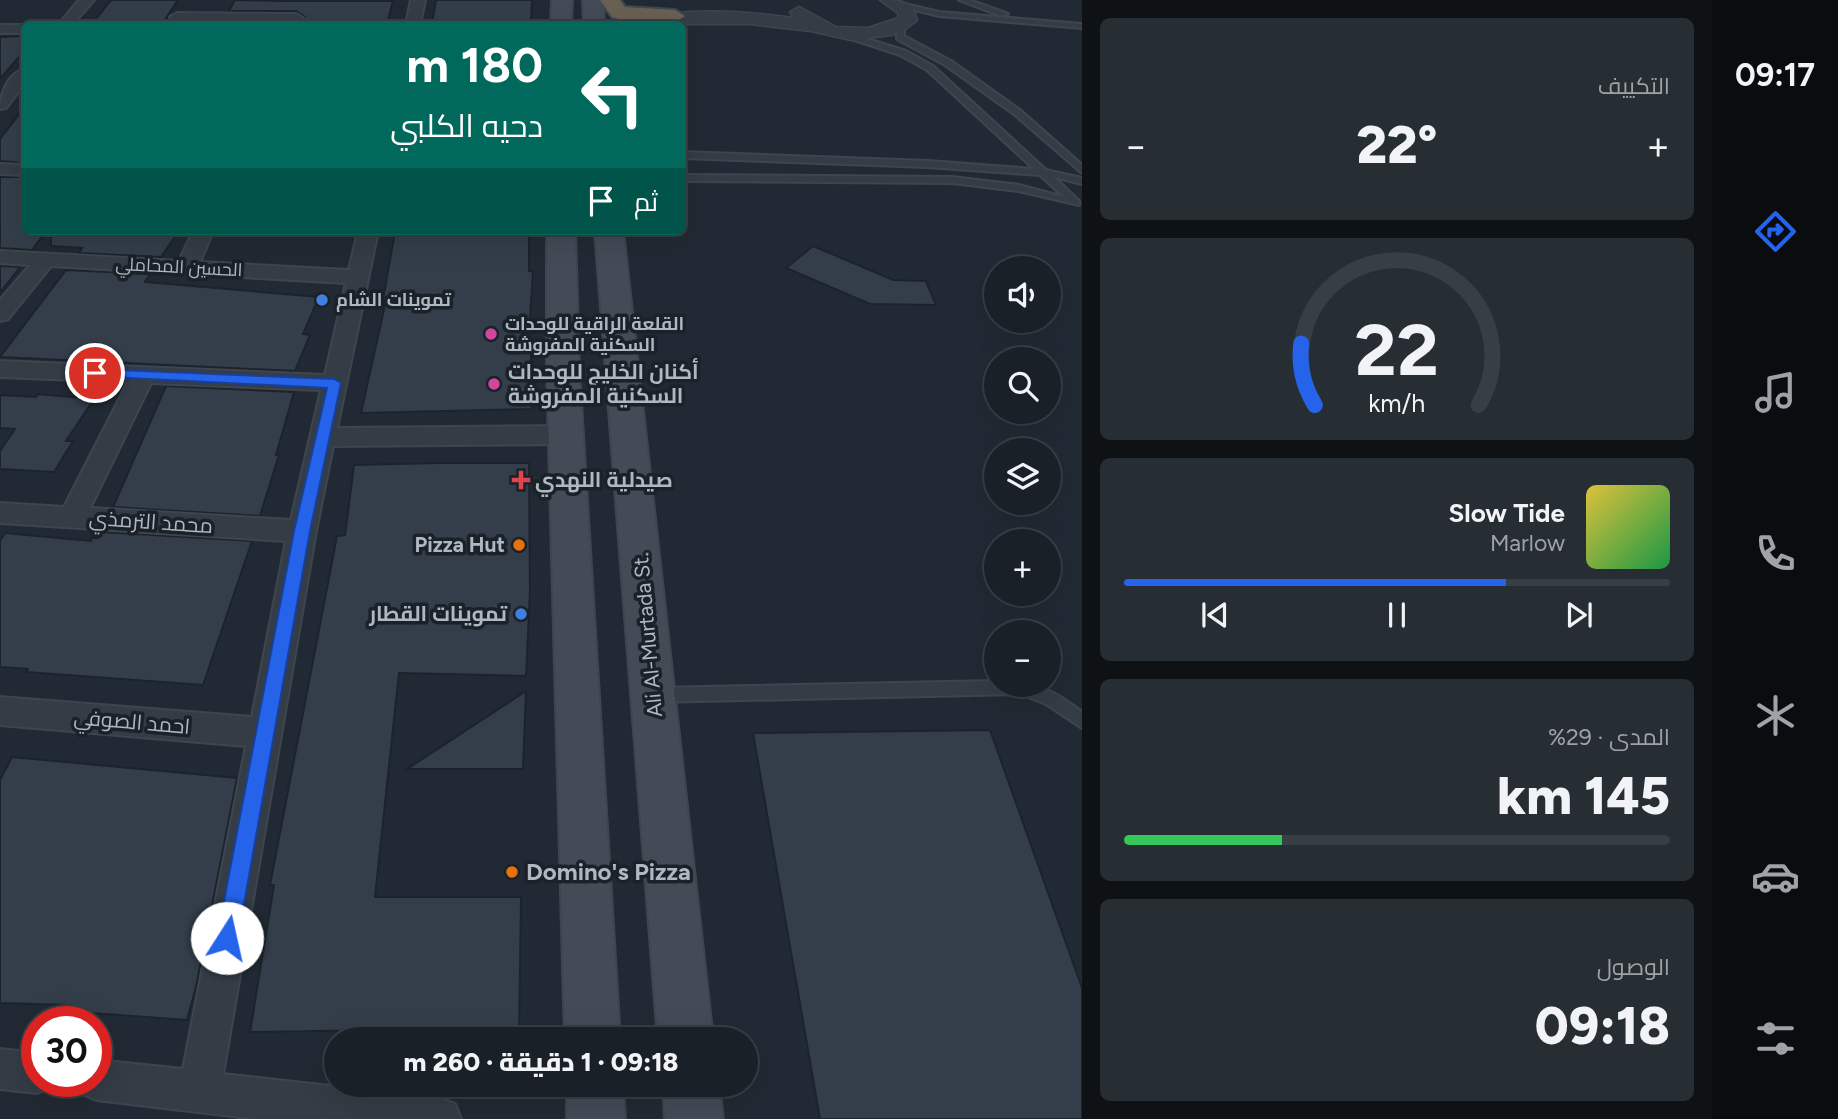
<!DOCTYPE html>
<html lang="ar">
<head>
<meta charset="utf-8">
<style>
  :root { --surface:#192027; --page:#262d33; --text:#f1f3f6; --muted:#9fa3a7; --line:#373e44; --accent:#2563eb }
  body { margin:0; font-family:Figtree,Cairo,sans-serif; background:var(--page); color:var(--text); direction:rtl; height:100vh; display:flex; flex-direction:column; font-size:26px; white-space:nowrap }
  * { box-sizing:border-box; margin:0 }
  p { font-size:23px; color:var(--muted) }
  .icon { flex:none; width:38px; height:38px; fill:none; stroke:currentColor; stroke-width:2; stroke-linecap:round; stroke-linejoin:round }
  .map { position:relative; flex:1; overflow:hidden; direction:ltr }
  .sheet { display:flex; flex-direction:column; gap:18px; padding:18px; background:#0e1215; width:630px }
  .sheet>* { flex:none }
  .hud { position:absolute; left:21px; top:21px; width:665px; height:214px; border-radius:10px; box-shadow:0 7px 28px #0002,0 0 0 2px var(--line); direction:rtl; background:#00695c; color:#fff; overflow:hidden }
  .buttons { position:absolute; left:984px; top:256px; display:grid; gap:14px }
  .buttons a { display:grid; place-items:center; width:77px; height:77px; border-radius:50%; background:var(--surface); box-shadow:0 7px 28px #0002,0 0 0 2px var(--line); font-size:35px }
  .speed { position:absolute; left:21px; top:1006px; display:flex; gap:14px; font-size:35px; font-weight:700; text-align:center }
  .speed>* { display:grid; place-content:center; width:91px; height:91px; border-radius:50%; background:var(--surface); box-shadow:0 7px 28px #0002,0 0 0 2px var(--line); line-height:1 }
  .speed .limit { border:10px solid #d22; background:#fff; color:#111 }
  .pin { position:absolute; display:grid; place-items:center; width:60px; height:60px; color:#fff; margin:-30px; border:4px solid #fff; border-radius:50%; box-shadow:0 2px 7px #0007 }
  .me { position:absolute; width:77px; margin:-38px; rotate:10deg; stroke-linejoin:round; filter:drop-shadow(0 0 5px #0008) }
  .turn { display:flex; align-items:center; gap:24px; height:147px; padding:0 28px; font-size:32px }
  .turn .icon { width:91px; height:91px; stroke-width:2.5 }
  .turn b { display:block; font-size:49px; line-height:60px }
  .then { display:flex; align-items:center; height:66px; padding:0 28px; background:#0003; gap:14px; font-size:26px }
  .big { font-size:52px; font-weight:800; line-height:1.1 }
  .sheet .card { flex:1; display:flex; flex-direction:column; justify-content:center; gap:10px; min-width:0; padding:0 24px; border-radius:10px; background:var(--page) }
  .sheet .dial { align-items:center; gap:0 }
  .dial svg { height:182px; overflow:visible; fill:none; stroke:var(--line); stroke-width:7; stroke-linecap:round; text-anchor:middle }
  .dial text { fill:var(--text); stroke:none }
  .song { display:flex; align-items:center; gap:21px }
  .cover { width:84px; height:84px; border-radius:10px; background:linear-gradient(135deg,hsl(50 70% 55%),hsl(140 70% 35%)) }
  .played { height:7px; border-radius:4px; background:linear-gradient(90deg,var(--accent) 70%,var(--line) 70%) }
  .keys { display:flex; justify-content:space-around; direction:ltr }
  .heat { display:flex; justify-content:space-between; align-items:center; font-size:38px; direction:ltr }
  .charge { height:10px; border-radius:5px; background:linear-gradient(90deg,#34c759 29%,var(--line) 0) }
  .trip { position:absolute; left:324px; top:1027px; width:434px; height:70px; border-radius:35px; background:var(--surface); box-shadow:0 7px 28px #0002,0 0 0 2px var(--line); font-weight:800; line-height:70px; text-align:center; direction:rtl }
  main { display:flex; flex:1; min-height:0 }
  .tabs { display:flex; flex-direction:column; width:126px; justify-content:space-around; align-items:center; background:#0a0d10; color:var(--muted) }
  .tabs .icon { width:49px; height:49px }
  .tabs .selected { color:var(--accent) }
  .tabs b { font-size:32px; color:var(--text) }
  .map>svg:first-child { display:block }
  .building { fill:#333e4a; stroke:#1c232b; stroke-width:2 }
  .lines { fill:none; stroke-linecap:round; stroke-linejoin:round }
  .service-casing { stroke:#3e454e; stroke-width:4 }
  .minor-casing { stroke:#3e454e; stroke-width:4 }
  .tertiary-casing { stroke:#3e454e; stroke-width:3 }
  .secondary-casing { stroke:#3e454e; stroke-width:4 }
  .motorway-casing { stroke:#3f474f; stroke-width:4 }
  .service { fill:#343c45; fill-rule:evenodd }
  .minor { fill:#343c45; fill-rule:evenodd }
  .tertiary { fill:#343c45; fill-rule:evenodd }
  .secondary { fill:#434b57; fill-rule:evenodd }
  .motorway { fill:#6a6052; fill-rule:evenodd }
  .route { fill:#2563eb; stroke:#184099; stroke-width:2 }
  .shop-dot { fill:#3f7fe0; stroke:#1a2129; stroke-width:2.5 }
  .hotel-dot { fill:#d1479c; stroke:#1a2129; stroke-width:2.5 }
  .health-dot { fill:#e0444e; stroke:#1a2129; stroke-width:2.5 }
  .food-dot { fill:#e8710a; stroke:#1a2129; stroke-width:2.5 }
  .labels { text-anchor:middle; stroke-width:7; stroke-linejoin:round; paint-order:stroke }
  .far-street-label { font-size:18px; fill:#aeb7c2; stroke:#1a2129 }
  .far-poi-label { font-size:18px; font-weight:bold; fill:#aeb7c2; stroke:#1a2129; text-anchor:start }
  .poi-label { font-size:21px; font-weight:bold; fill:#aeb7c2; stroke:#1a2129; text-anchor:start }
  .street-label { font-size:21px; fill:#aeb7c2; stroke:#1a2129 }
  .near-poi-label { font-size:24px; font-weight:bold; fill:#aeb7c2; stroke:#1a2129; text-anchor:start }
</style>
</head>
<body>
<main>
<nav class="tabs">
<b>09:17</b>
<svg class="icon selected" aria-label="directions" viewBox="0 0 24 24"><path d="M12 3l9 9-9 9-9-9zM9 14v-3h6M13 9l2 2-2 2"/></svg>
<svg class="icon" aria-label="music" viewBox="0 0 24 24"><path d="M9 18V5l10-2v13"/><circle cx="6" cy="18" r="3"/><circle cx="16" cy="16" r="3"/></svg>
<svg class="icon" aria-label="phone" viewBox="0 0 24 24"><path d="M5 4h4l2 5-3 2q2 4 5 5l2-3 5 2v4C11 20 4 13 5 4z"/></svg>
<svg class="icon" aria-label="climate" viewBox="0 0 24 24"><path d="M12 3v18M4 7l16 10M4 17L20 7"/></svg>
<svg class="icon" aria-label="car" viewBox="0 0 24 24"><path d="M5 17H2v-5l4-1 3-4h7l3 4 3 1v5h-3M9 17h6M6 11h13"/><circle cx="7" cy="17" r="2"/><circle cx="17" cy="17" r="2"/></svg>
<svg class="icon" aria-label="filters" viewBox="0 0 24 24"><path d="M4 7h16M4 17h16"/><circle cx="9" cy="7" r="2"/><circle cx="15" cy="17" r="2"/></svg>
</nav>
<section class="sheet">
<div class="card"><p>التكييف</p>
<div class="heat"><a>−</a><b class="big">22°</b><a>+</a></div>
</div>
<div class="card dial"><svg viewBox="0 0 100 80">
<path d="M14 69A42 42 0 1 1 86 69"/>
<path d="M14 69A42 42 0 0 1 8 42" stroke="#2563eb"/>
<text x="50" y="56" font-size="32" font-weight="700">22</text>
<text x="50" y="72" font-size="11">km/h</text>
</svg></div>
<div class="card">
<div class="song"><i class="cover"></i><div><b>Slow Tide</b><p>Marlow</p></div></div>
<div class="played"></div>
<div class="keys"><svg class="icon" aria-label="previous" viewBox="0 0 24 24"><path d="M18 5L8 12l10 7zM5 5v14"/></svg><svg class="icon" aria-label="pause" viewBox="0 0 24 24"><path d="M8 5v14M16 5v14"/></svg><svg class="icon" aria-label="next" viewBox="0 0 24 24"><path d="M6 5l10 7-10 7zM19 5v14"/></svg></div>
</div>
<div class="card"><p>المدى · 29%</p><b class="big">145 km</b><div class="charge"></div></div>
<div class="card"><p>الوصول</p><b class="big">09:18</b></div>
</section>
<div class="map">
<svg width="1082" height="1119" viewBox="0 0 1082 1119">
  <rect width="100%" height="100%" fill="#212a34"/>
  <path class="building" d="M111,0H178L162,24H92Z
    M235,0L284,1H393L387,24H296L305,17L296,11H229Z
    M436,0H532L531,24H432Z
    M24,36V51L0,79V37Z
    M24,108V163L0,161V139Z
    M0,177H24V231H46L32,250L0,248Z
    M51,231H179L161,257L79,253L82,248L51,246Z
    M395,232L529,234V271H533L530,320L532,409L361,413L385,305H382Z
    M813,246L893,280L926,281L936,305L870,304L786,268Z
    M0,266L20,267L0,293Z
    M66,270L150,274L145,282L319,297L303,334L310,335L295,371L0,357Z
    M166,386L294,392L276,455H279L260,516L113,507Z
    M38,394L94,399L66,441H73L54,472L0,469V451L15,429L0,428V395L36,397Z
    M439,463H529L530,591L526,676L399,673L375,897H521L519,1040H383L384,1030L250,1032L274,885H270L337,536L345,535L354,465Z
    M101,532L252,541L203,685L26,672L28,669L0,667V541L5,533L91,541L92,538H98Z
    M526,691L523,769H407Z
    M990,730L1082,988V1119H820L753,733Z
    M12,757L237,778L196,987L187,1020L64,1011L66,1005L0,1003V780Z"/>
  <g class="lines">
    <g class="service-casing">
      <path id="service" d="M959,0H970L1008,14L1001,16Z
        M897,2L939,12L1082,24V28L939,16L895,5Z
        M897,26L904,28V36L951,61L1020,110L1082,165V173L1014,114L945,65L897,39Z
        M845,32L906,51L933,66L1046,170L1082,178V184L1054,177L1079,201V205L1019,191L952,183L682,181V175L952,177L1019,185L1064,197L1040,175L928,167L682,158V152L928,161L1034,169L927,70L900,55L842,36L841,34Z
        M996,681V684C1039,684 1047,686 1082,712V728L1046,704L1021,694L655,702L649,700L647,695L649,690L655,688Z"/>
    </g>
    <g class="minor-casing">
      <path id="minor" d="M79,0H94L73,24H59Z
        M411,0H425L420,24H406Z
        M177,13L296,14L303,18L296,22L172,20L170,17Z
        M0,25H24V33H0Z
        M24,69V84L6,108L0,109C0,94 8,74 24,69Z
        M0,164L24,165V175L0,174Z
        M193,231H213L200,262L349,270L358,231H378L337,428L566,426L575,429L578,435L575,441L566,444L333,446L316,531L223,1074L440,1098L455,1104L461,1119H257L96,1100L82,1094L76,1082H96V1060L183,1069L246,746L0,725V697L252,717L286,541L0,523V503L64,507L128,382L0,377V361L325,375L346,283L51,266L8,319L0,321V300L30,265L0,263V251L179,261ZM151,383L321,390L291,520L90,508Z
        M0,1049L37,1053V1082H54L51,1087L37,1093L0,1089Z"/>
    </g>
    <g class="tertiary-casing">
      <path id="tertiary" d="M880,0C898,0 912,0 917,20L904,30L891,35L851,40L811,31L750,24H632L635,20C687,7 741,11 794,18L790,12L799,7L836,27L868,28L899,18L898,13Z"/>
    </g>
    <g class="secondary-casing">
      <path id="secondary" d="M552,0H572L571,24H551Z
        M583,0H603L604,24H584Z
        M547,231H575L579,370L620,1040H565L547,370Z
        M595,231H623L713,1040H658Z
        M567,1085H623L625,1119H567Z
        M663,1085H719L723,1119H665Z"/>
    </g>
    <g class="motorway-casing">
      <path id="motorway" d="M600,0H620L625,7L675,10L685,16L675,22L619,19L612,17Z"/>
    </g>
    <use href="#service" class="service"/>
    <use href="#minor" class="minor"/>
    <use href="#tertiary" class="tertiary"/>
    <use href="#secondary" class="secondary"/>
    <use href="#motorway" class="motorway"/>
  </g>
  <path class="route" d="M95,369L334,379L341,383L310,531L238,938L235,946L227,949L220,946L217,938L294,531L327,388L91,376L89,373Z"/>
  <g class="shop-dot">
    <circle cx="322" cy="300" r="7"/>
    <circle cx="521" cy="614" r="7"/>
  </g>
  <g class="hotel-dot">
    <circle cx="491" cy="334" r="7"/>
    <circle cx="494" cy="384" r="7"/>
  </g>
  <path class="health-dot" d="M517.5 469.5h7v7h7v7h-7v7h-7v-7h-7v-7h7z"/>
  <g class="food-dot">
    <circle cx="519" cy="545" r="7"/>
    <circle cx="512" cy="872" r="7"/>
  </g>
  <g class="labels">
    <g class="far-street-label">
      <text transform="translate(179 267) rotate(3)" y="6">الحسين المحاملي</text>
    </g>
    <g class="far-poi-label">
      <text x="336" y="306">تموينات الشام</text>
      <text x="505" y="330">القلعة الراقية للوحدات<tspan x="505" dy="21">السكنية المفروشة</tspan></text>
    </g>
    <g class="poi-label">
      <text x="508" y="379">أكنان الخليج للوحدات<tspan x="508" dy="24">السكنية المفروشة</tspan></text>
      <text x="535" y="487">صيدلية النهدي</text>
      <text x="505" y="552" text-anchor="end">Pizza Hut</text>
      <text x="507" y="621" text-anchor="end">تموينات القطار</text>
    </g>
    <g class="street-label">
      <text transform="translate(151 522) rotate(4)" y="7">محمد الترمذي</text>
      <text transform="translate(648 635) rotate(-95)" y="7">Ali Al-Murtada St.</text>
      <text transform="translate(132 722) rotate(5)" y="7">احمد الصوفي</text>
    </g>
    <g class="near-poi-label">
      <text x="526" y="880">Domino's Pizza</text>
    </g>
  </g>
</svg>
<div class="buttons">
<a><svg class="icon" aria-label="sound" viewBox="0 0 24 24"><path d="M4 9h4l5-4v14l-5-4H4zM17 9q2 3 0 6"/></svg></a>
<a><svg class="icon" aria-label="search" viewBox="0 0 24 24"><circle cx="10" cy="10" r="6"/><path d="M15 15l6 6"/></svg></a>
<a><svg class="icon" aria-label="layers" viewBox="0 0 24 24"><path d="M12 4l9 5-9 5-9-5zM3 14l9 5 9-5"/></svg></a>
<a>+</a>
<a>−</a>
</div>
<div class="speed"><div class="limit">30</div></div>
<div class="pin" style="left:95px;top:373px;background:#d93025"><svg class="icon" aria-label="arrive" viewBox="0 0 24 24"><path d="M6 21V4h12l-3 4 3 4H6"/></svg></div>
<svg class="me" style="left:227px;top:938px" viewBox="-20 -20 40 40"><circle r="19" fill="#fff"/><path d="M0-13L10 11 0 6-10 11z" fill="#2563eb"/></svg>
<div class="trip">09:18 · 1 دقيقة · 260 m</div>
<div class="hud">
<div class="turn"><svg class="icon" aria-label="left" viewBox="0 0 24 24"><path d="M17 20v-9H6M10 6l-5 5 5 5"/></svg><div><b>180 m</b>دحيه الكلبي</div></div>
<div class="then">ثم<svg class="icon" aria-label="arrive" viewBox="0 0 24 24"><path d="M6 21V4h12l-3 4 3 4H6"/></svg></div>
</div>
</div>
</main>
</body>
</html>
